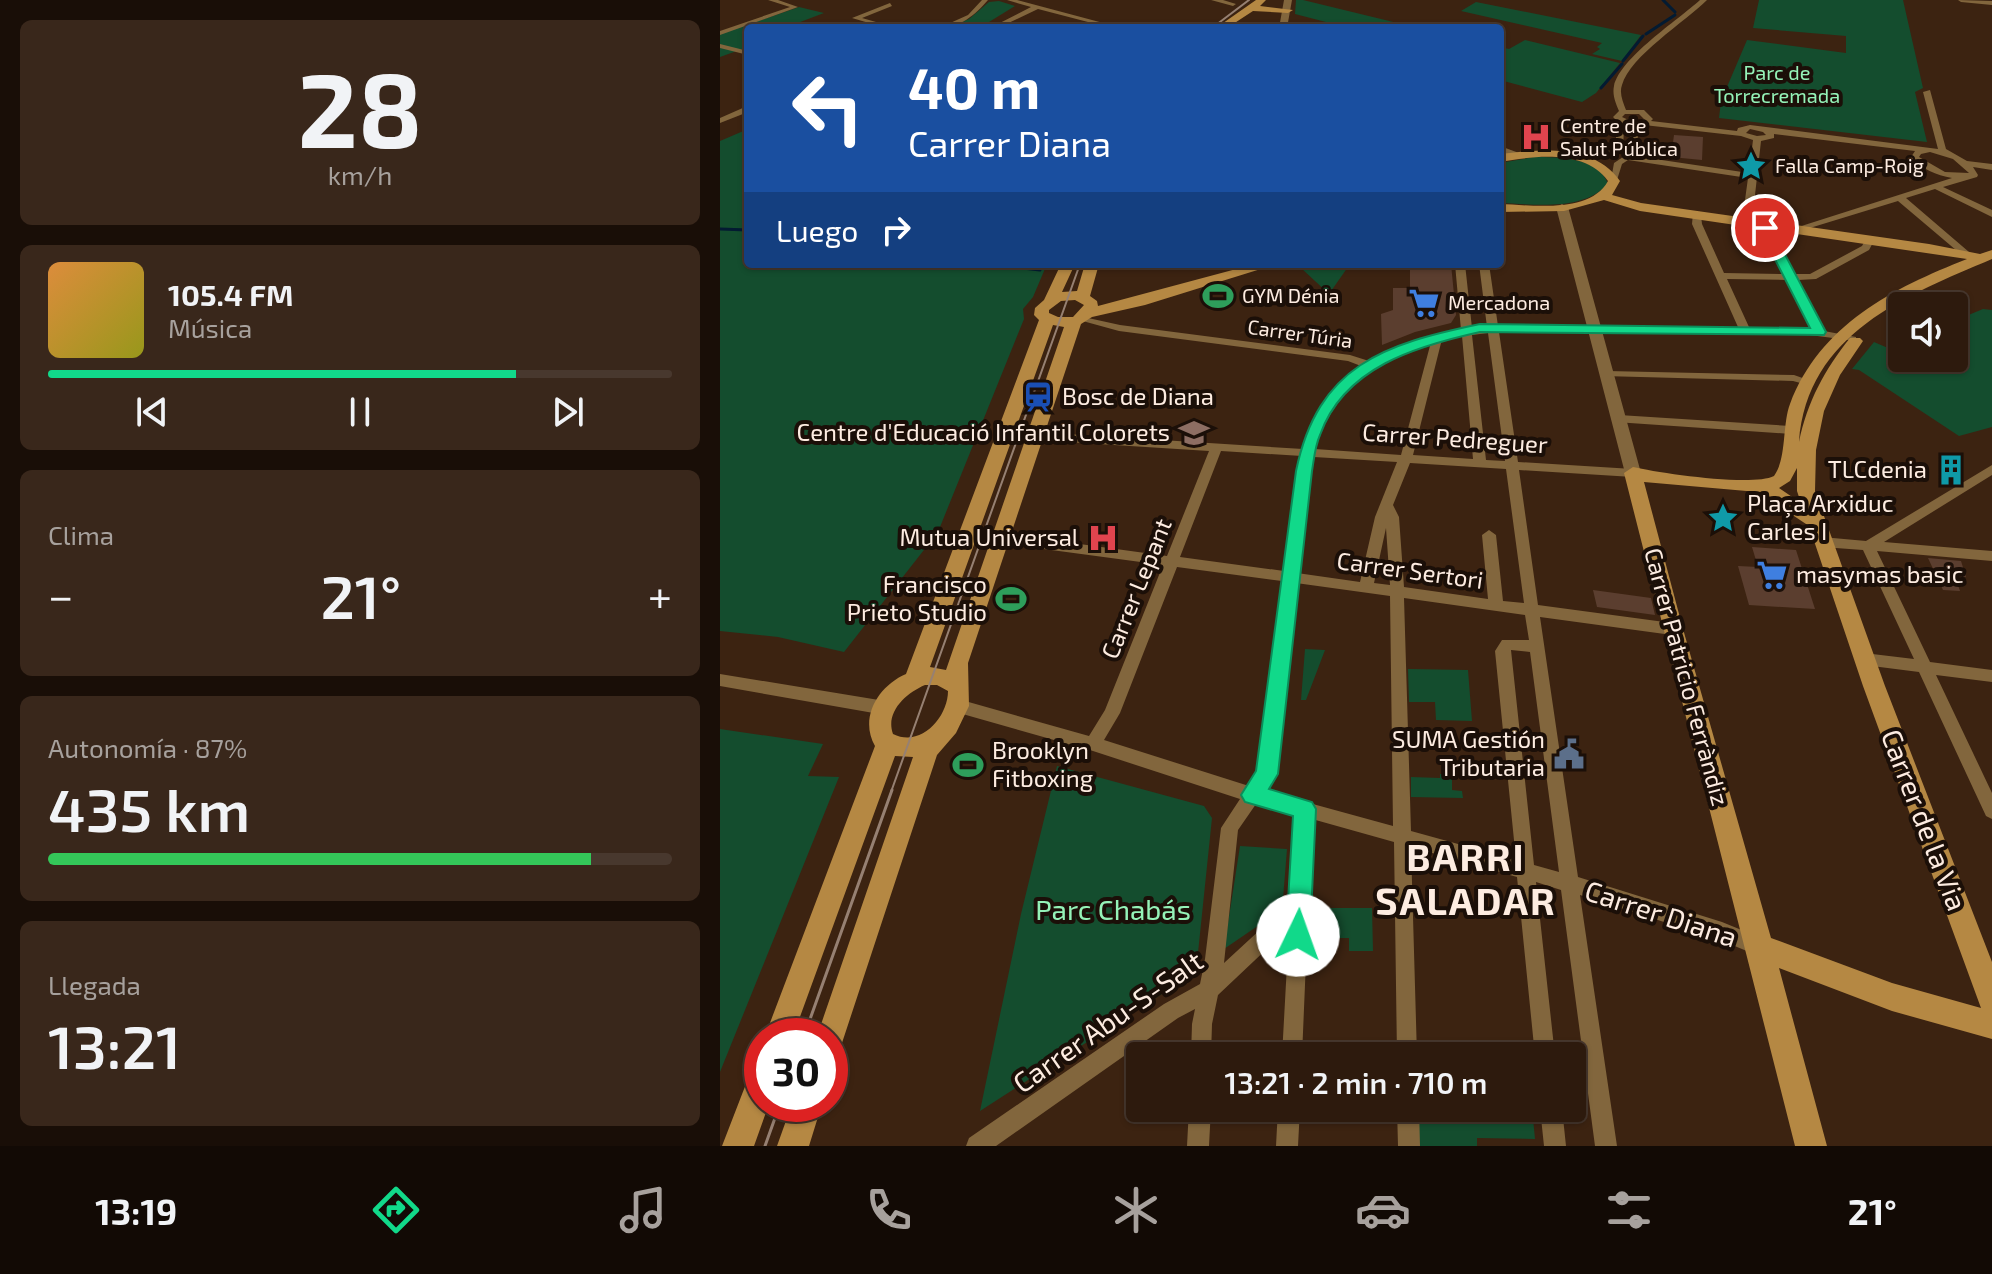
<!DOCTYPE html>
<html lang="es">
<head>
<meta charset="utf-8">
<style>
  :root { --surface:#2d1a0d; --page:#39271b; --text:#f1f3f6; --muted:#a7a19d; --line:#48382e; --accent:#11d98a }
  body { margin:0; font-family:"Exo 2",sans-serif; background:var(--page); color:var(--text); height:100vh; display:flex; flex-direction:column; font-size:30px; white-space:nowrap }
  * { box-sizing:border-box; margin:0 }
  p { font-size:26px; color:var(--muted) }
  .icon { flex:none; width:44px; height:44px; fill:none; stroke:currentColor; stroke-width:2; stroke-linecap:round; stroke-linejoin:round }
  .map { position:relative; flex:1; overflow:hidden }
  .side { display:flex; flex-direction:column; gap:20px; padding:20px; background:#190e07; width:720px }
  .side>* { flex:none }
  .hud { position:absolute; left:24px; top:24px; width:760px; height:244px; border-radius:8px; box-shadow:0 2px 6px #0004,0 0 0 2px var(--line); background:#1a4fa0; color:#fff; overflow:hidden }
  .fabs { position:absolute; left:1168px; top:292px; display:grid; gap:16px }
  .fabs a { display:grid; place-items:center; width:80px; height:80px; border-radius:8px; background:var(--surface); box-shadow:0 2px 6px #0004,0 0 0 2px var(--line); font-size:40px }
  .speed { position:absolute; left:24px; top:1018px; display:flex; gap:16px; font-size:40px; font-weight:700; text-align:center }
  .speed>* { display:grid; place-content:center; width:104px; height:104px; border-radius:50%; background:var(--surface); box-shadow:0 2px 6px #0004,0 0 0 2px var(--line); line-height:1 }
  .speed .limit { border:12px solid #d22; background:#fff; color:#111 }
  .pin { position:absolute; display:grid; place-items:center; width:68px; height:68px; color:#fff; margin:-34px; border:4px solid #fff; border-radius:50%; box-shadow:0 2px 8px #0007 }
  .me { position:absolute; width:88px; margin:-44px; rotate:3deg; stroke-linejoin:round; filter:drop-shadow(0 0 6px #0008) }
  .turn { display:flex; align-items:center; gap:28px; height:168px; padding:0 32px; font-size:36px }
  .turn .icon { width:104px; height:104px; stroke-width:2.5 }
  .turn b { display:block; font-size:56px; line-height:68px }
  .then { display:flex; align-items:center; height:76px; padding:0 32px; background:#0003; gap:16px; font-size:30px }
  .big { font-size:60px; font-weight:600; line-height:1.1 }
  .side .tile { flex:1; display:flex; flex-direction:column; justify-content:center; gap:12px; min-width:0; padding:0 28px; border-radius:12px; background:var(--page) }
  .side .dial { align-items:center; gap:0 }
  .dial b { font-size:104px; line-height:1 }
  .song { display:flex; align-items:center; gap:24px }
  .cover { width:96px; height:96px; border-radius:12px; background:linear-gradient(135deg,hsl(30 70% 55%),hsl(60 70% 35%)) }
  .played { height:8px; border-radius:4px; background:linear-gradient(90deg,var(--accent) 75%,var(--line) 75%) }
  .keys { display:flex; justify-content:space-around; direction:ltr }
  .heat { display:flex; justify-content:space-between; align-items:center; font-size:44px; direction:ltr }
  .charge { height:12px; border-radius:6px; background:linear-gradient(90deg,#34c759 87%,var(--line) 0) }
  .trip { position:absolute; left:406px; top:1042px; width:460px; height:80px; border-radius:8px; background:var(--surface); box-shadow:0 2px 6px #0004,0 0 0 2px var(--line); font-weight:600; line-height:80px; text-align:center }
  .menu { display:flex; height:128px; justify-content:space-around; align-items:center; background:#120a05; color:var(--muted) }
  .menu .icon { width:56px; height:56px }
  .menu .active { color:var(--accent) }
  .menu b { font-size:36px; color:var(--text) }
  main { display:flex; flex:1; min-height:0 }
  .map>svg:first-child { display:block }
  .green { fill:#144d2e }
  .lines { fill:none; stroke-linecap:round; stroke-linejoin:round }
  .stream { stroke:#031b32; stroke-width:3 }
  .building { fill:#5b3e2f }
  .minor { fill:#82663d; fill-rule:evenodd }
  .tertiary { fill:#82663d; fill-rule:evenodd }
  .secondary { fill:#b58843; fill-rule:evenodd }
  .tram-far1 { stroke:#968072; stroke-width:2 }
  .tram { stroke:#968072; stroke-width:3 }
  .route { fill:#11d98a; stroke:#0b8d5a; stroke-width:2 }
  .labels { text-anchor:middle; stroke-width:8; stroke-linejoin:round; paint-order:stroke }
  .far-park-label { font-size:20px; fill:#95f3b8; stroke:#1b0f08 }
  .far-poi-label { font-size:20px; fill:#fdece1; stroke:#1b0f08; text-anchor:start }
  .far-street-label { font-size:20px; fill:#fdece1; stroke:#1b0f08 }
  .poi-label { font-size:24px; fill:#fdece1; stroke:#1b0f08; text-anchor:end }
  .street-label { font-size:24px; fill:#fdece1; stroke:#1b0f08 }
  .near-street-label { font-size:28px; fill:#fdece1; stroke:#1b0f08 }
  .near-park-label { font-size:28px; fill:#95f3b8; stroke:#1b0f08 }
  .near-district-label { font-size:38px; font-weight:bold; letter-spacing:2px; fill:#fdece1; stroke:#1b0f08 }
</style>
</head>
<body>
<main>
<section class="side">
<div class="tile dial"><b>28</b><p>km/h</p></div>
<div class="tile">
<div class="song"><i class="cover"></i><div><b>105.4 FM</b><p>Música</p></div></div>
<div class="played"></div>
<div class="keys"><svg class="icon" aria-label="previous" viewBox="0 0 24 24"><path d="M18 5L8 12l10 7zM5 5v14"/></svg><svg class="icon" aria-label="pause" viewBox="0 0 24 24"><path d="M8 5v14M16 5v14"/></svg><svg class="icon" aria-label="next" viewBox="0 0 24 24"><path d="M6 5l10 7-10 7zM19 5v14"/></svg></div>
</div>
<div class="tile"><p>Clima</p>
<div class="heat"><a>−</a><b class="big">21°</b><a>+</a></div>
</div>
<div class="tile"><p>Autonomía · 87%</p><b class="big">435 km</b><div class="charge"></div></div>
<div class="tile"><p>Llegada</p><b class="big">13:21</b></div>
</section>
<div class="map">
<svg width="1272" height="1146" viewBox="0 0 1272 1146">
  <rect width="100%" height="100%" fill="#3c2311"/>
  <path class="green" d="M576,0H583L698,28H629L575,14Z
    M1039,0H1183L1203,88L1195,92L1207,142L999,118L1001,101L1027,40L1126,53V36L1033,28Z
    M279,1L295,6L269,22V28H228L249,19L269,2Z
    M756,2L921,35L902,61L872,54L880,49L877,47L882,43L741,11Z
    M79,7L104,13L75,24L83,26L79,28H28V47L0,57V34Z
    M805,40L900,63L876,93L862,102L780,80V72L783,69L780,68V47L789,49Z
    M28,129V264H327L313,297L303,309L304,319L218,532L124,652L58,637L0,631V141Z
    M814,157C838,157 879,157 888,184C862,212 814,204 780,203V163Z
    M596,264H630L609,294L581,268Z
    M1263,309L1272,310V427L1239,436L1139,370L1132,369L1154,342L1168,348L1182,342V358H1234V321Z
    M585,649L605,650L586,700H581Z
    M688,669L748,670L752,721L716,720L715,702H689Z
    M0,729L103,744L88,776L119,777L0,1072Z
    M337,766L484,806L492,818L476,972L260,1111L301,914Z
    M720,774H728V779H732V790L742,791L743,798L691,797V777L720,778Z
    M520,846L567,849L563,899L545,921L504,949Z
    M594,908H652L653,951H629V938H593Z
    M698,1108H812L815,1139L757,1138V1146H699Z"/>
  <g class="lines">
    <path class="stream" d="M943,0L955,12
      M926,34L955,15
      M903,61L923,36
      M881,88L902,64
      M0,229L28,230
      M268,264L320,270"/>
  </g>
  <path class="building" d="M954,135L983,137L982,160L951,157Z
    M690,264H731L736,315L731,323L695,332L662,345L661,314L673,310V288H690Z
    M1032,547L1076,550L1095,609L1029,605L1018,566L1038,567Z
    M1208,558L1241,561L1246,577L1235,576L1240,591L1223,590Z
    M873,590L931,598L935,615L877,607Z"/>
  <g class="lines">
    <path class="minor" d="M48,0H58L78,7L0,35V31L70,7Z
      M262,0H268C255,15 240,28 219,28L248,15Z
      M287,0H297L402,28H391L318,9L278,28H270L311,7Z
      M491,0H503L516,4L513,6Z
      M980,0H987C965,22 910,56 902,85C899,93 903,102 906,110H924L933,119L931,121L1017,131L1018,128L1030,125L1218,149L1203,92L1210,90L1226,149L1247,161L1272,164V170L1253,167L1258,175L1257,177L1223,187L1272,210V217L1215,189L1186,198L1249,252V256H1243L1178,201L1080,231L1072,229L1232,178C1216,175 1202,169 1191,157L1195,151L1054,134V138L1041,141L1032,222L1027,225L1022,222L1028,178L908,160L902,164L897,180H891L894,163L909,153L910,129L912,126L904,124L903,153L848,158V154L851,153L896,149V120L893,117L899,111C896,104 892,95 894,86C900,58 958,20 980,0ZM905,114H919L924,119L913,122L902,117ZM924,125L1021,136L1033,140L1029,173L915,156L917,154L918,130ZM1030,129L1043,132L1046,135L1037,136L1026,133ZM1210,152L1233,159L1249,173L1225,172L1199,157L1201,154Z
      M1238,0L1272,1V5L1241,2Z
      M170,3L172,6L142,18L177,28H166L132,18Z
      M112,24L114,27L103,28Z
      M0,44L28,51V55L0,48Z
      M25,107H28V112L0,123V118Z
      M973,213L981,215L982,224L1004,273L1065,274L1040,224L1045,221L1050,224L1075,274H1090L1142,246L1147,237H1153L1155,239L1149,250L1096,279L1078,280L1104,331L1136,337V341L1082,334L779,332L798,462L913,469L919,473L913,477L799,470L818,605L952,623L957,625L959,629L957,633L952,635L820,617L858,877L1002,922L1046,940L1049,947L1046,954L1039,956L1000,940L860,895L897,1146H875L841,890L816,882L835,1056H815L797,877L691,847L697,1056H677L674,842L592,819L582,1056H562L569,928L498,995L492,1024L491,1056H471L472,1024L475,1009L458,1018L276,1146H246L249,1138L444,1004L480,984L485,959L501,828L520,799L373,751L232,711L230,706L232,701L238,699L369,736L385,710L443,565L280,543L273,538L280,533L447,556L489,451L315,440L309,436L315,432L583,449C588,415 617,388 641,366L628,361L399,331L359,320V316L400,325L630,355L649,361C679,345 708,335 741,330L735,264H745L752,328L767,327L759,264H769L778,326L1018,327L972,224ZM1007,279L1068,280L1092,329L1029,327ZM768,333L785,461L766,460L752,335ZM742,336L753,459L693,455L722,339ZM711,342L681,455L595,449C597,435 603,427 610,415C633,376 670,355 711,342ZM501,451L582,456L564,571L460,557ZM594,457L677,462L655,517L640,582L577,573ZM690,463L786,469L804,603L783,601L776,535L769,530L762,535L768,599L684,587L679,517L673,505ZM666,528L670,585L654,583ZM457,567L562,581L539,772L529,786L384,740L400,713ZM576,583L670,596L673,826L545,791L555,774ZM684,598L805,615L809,640H782L775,651L796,860L691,831ZM791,650L810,652L839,872L814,865ZM536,804L575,815L570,902L504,963L518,830Z
      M887,371L1074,375L1094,382L1088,385L1073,381L883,376V372Z
      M899,415L1071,426L1077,430L1071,434L895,422L893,419Z
      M1272,465V475L1164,542L1272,551V561L1157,551L1210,662L1272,670V682L1216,675L1272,793V819L1266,816L1199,672L1144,665L1139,663L1136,659L1139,655L1144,653L1194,659L1143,550L1102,547L1095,542L1102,537L1146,541Z
      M0,674L165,701L171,703L173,708L171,713L165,715L0,686Z
      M469,1108H491L489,1146H467Z
      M558,1108H580L578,1146H556Z
      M677,1108H699L700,1146H678Z
      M820,1108H842L846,1146H824Z"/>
    <path class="tertiary" d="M564,0H572L567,28H559Z
      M780,146L799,153L800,155L795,158L780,153Z
      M842,204L848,207L921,473L913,478L905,473L836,207Z"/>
    <path class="secondary" d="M536,0H546L540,6L573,10L568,13L533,11L507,28H496Z
      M808,151C843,149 879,151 900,181L892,195L921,203L1209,244L1260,254L1272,250V259C1187,295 1087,333 1079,442C1087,402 1105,369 1130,338H1140L1143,341L1120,375L1104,411L1096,450L1095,491L1165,686L1272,962V1039L1172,1011L1059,968L1107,1146H1075L904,473L913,467C939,473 1032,487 1054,476C1067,458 1062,425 1070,404C1100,325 1173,288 1247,259L920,211L884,200L844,211L780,212V204C812,205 870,214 888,181C865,149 814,156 780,162V154ZM1077,468V491L1081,503L1059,488L1070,481ZM924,482L1038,492L1089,526L1143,686L1261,1008L1172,983L1051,938L963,629Z
      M341,264H355L342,292L357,291L365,264H379L370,296L377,301L378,306L535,264H557L425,305L372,317L361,324L248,663L249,706L236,733L217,755L120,1049L110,1054V1036H97L193,757L175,756L73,1036H45L155,746C139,718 158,686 186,674L319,320L314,315L315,308L324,300ZM355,300L364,305L353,317H338L329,313V310L341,301ZM333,325L344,327L226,670L210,667ZM205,685H217L228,691C228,717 201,748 173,734C165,712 186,693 205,685Z
      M42,1067V1104H49L34,1146H2L31,1071Z
      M72,1104H102L89,1146H57Z"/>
    <path class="tram-far1" d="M492,28L529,0
      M171,792L360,264"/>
    <path class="tram" d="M84,1036L172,790
      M45,1146L60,1104"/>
  </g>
  <path class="route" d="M1045,224L1051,228L1106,332L1104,335L760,332C697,346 624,367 600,435C595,446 594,459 592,471L558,774L549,789L592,802L596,809L590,935L587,944L578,948L569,944L566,935L573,816L525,802L521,795L536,771L576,471C598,365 664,344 760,324L1090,328L1039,228Z"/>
  <defs>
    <g id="hospital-bare" transform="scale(2.4)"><path d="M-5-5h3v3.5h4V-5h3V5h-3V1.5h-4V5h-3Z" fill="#e0444e" stroke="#1b0f08" stroke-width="2.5" paint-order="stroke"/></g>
    <g id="sight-bare" transform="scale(2.4)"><path d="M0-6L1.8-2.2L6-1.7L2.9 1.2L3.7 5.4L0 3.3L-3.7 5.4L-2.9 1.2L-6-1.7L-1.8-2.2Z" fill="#0f9aa8" stroke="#1b0f08" stroke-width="2.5" paint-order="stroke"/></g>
    <g id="stadium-bare" transform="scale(2.4)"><path d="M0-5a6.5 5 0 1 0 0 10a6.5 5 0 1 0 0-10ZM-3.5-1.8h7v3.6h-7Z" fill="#2e9e5b" stroke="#1b0f08" stroke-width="2.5" paint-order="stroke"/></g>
    <g id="supermarket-bare" transform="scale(2.4)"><path d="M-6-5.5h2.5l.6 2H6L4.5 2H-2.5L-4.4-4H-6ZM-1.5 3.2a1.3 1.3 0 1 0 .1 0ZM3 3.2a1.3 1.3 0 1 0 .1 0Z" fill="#3f7fe0" stroke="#1b0f08" stroke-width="2.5" paint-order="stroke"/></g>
    <g id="station-bare" transform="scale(2.4)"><path d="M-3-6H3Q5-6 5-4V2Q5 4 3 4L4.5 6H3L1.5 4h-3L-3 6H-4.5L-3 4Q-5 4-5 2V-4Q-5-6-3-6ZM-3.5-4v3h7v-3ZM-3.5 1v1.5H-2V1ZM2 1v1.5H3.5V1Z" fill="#1a4fb4" stroke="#1b0f08" stroke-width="2.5" paint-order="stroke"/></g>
    <g id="school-bare" transform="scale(2.4)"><path d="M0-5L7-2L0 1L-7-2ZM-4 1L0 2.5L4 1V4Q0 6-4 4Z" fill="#8d6e63" stroke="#1b0f08" stroke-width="2.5" paint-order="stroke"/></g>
    <g id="building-bare" transform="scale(2.4)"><path d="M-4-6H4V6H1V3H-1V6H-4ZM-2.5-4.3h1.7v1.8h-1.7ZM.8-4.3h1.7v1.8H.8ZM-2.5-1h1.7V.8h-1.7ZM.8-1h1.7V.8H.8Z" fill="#0f9aa8" stroke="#1b0f08" stroke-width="2.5" paint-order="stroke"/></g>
    <g id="civic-bare" transform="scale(2.4)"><path d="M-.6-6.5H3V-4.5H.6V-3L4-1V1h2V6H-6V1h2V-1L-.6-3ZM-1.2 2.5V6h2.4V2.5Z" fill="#5c6f8a" stroke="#1b0f08" stroke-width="2.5" paint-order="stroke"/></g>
  </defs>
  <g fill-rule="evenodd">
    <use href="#hospital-bare" x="816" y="137"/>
    <use href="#sight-bare" x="1031" y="166"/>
    <use href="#stadium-bare" x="498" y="296"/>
    <use href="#supermarket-bare" x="704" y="303"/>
    <use href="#station-bare" x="318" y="397"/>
    <use href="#school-bare" x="474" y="433"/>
    <use href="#building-bare" x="1231" y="470"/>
    <use href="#sight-bare" x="1003" y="518"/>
    <use href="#hospital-bare" x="383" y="538"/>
    <use href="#supermarket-bare" x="1052" y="575"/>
    <use href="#stadium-bare" x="291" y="599"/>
    <use href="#civic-bare" x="849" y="754"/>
    <use href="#stadium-bare" x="248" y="765"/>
  </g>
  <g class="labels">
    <g class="far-park-label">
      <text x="1057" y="80">Parc de<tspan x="1057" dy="23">Torrecremada</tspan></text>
    </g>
    <g class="far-poi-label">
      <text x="840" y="133">Centre de<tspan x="840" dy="23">Salut Pública</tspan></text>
      <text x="1055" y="173">Falla Camp-Roig</text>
      <text x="522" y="303">GYM Dénia</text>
      <text x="728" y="310">Mercadona</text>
    </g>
    <g class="far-street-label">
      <text transform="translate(580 334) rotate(8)" y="7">Carrer Túria</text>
    </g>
    <g class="poi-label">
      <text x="342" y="405" text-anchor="start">Bosc de Diana</text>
      <text x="450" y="441">Centre d'Educació Infantil Colorets</text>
      <text x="1207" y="478">TLCdenia</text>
      <text x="1027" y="512" text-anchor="start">Plaça Arxiduc<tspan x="1027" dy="28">Carles I</tspan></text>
      <text x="359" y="546">Mutua Universal</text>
      <text x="1076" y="583" text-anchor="start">masymas basic</text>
      <text x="267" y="593">Francisco<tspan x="267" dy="28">Prieto Studio</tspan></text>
      <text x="825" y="748">SUMA Gestión<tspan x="825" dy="28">Tributaria</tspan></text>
      <text x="272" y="759" text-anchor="start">Brooklyn<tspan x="272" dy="28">Fitboxing</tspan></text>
    </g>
    <g class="street-label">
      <text transform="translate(735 439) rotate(4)" y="8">Carrer Pedreguer</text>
      <text transform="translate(690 571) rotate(8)" y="8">Carrer Sertori</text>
      <text transform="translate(417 589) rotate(-68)" y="8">Carrer Lepant</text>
      <text transform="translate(966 677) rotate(75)" y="8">Carrer Patricio Ferràndiz</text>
    </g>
    <g class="near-street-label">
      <text transform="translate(1204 820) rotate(69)" y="10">Carrer de la Via</text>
      <text transform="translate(941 914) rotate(18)" y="10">Carrer Diana</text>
      <text transform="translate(388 1022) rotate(-35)" y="10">Carrer Abu-S-Salt</text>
    </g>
    <g class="near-park-label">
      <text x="393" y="920">Parc Chabás</text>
    </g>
    <g class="near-district-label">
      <text x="746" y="871">BARRI<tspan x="746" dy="44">SALADAR</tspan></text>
    </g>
  </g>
</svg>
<div class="fabs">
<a><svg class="icon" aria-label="sound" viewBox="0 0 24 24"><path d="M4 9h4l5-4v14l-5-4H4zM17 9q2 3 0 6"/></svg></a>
</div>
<div class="speed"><div class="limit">30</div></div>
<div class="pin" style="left:1045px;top:228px;background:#d93025"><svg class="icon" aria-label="arrive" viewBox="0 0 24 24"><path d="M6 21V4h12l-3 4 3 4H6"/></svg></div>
<svg class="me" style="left:578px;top:935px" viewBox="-20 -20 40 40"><circle r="19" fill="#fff"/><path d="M0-13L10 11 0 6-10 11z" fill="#11d98a"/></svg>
<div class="trip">13:21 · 2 min · 710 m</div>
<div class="hud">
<div class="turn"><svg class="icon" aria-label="left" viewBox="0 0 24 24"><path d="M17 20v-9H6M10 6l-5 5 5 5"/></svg><div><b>40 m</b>Carrer Diana</div></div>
<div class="then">Luego<svg class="icon" aria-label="right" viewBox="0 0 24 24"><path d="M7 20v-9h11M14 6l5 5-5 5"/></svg></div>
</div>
</div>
</main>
<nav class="menu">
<b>13:19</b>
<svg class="icon active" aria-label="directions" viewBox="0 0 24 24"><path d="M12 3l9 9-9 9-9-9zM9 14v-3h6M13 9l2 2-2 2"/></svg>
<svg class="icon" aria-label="music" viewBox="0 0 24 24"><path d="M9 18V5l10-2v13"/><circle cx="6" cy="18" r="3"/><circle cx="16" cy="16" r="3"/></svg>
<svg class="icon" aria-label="phone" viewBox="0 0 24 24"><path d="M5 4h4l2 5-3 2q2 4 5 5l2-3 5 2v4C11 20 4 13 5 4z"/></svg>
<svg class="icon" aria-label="climate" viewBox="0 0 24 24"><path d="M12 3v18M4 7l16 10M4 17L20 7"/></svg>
<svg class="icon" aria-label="car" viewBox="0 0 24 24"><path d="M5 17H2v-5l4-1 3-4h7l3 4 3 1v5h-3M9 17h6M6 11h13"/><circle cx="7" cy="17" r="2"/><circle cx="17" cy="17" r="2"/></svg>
<svg class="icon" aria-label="filters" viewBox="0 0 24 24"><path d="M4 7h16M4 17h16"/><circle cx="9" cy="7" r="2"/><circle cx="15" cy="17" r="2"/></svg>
<b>21°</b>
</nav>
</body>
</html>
